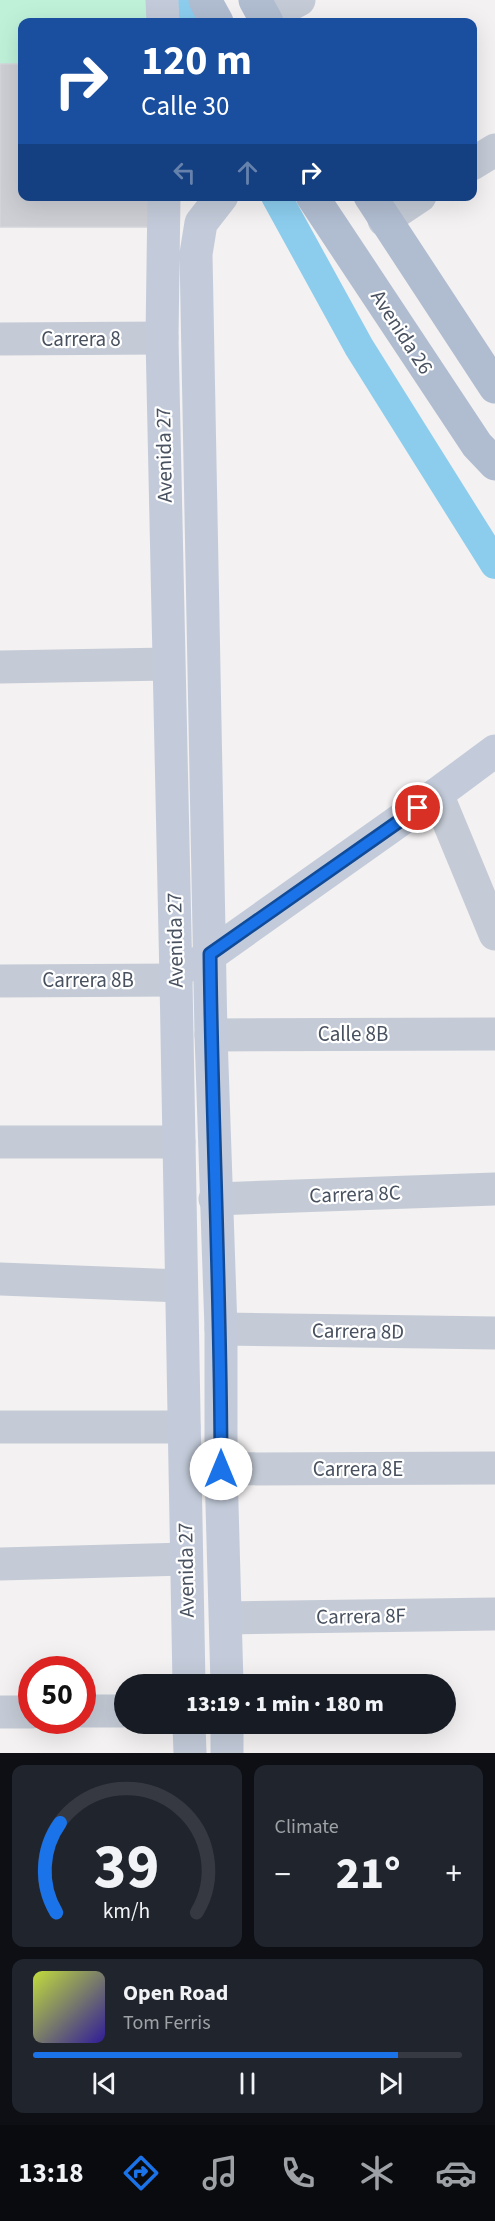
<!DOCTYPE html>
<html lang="en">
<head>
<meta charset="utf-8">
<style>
  :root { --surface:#171b24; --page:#20242c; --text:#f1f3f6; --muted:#9ea1a6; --line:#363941; --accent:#1a73e8 }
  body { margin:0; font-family:"Source Sans 3",sans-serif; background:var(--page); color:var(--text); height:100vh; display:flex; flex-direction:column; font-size:22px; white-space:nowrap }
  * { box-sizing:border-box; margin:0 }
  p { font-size:20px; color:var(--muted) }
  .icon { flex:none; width:33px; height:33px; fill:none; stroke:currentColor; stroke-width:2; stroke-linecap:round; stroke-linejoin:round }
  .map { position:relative; height:1753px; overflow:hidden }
  .sheet { display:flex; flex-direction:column; gap:12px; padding:12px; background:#0d0f14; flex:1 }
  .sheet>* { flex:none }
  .guide { position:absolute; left:18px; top:18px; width:459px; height:183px; border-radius:12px; box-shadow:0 6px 24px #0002; background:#1a4fa0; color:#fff; overflow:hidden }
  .speed { position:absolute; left:18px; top:1656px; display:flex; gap:12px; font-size:30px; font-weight:700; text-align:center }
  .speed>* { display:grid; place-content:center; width:78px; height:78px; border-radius:50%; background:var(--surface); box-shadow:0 6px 24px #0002; line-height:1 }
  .speed .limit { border:9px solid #d22; background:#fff; color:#111 }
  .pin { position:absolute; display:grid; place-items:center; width:51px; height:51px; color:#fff; margin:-26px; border:3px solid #fff; border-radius:50%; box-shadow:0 2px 6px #0007 }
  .me { position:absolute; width:66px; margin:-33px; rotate:0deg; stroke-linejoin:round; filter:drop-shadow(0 0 4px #0008) }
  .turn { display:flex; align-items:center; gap:21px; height:126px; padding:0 24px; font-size:27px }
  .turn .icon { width:78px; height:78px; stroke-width:2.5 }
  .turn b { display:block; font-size:42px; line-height:51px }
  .lanes { display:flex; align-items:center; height:57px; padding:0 24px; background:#0003; justify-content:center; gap:30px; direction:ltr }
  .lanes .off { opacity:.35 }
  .big { font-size:45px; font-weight:800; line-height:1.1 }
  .sheet .widget { flex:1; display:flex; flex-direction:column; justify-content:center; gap:9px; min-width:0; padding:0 21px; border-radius:12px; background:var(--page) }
  .sheet .dial { align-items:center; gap:0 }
  .dial svg { height:156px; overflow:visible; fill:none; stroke:var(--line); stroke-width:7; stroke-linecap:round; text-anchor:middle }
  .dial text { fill:var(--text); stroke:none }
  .song { display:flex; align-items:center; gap:18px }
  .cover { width:72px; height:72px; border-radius:9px; background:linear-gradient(135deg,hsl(70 70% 55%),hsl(250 70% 35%)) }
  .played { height:6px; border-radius:3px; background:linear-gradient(90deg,var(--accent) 85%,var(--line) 85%) }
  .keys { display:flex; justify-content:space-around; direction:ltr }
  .heat { display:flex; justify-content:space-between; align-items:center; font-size:33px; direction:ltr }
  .sheet .tiles { flex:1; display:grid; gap:12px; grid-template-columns:1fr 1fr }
  .widget:last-child { grid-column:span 2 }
  .trip { position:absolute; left:114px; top:1674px; width:342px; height:60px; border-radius:30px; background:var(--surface); box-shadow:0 6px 24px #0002; font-weight:800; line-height:60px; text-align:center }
  .tabs { display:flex; height:96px; justify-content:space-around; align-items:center; background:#090b0e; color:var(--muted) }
  .tabs .icon { width:42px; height:42px }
  .tabs .on { color:var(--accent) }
  .tabs b { font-size:27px; color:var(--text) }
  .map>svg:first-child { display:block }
  .green { fill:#bff1d9 }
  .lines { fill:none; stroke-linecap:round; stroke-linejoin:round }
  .canal { stroke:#8ccdee; stroke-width:30 }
  .building { fill:#cdcfd5; stroke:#d5d6dc; stroke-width:1.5 }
  .street { stroke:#c4cbd6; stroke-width:33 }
  .secondary { stroke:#c3cbda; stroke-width:33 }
  .primary { stroke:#b0bcd0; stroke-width:33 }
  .route-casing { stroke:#114b97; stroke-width:15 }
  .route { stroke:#1a73e8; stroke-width:10 }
  .labels { text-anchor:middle; stroke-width:4.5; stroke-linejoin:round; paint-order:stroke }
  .street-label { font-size:21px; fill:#48515f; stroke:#fff }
</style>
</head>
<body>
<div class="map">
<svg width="495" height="1753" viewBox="0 0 495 1753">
  <rect width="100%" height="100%" fill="#f3f1f1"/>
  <path class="green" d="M0,0H162L163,14L205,1L217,22H22V64H0Z"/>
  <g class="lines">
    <path class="canal" d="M183,0L195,22
      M276,196L359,347L495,564"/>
  </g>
  <path class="building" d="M0,64H22V196H164V227H0Z"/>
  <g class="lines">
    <path class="street" d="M265,18L299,0
      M472,164L495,150
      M384,220L420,196
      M0,339L162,338
      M0,667L168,664
      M437,794L495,934
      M0,981L176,980
      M211,1035L495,1034
      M0,1142H179
      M215,1199L495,1189
      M0,1279L181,1286
      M221,1329L495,1333
      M0,1427H184
      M221,1469L495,1468
      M0,1564L186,1559
      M226,1618L495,1614
      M82,1711H124
      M0,1712H32"/>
    <path class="secondary" d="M162,0L163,22
      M164,196L162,338L176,980L189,1684
      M222,196L201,223L196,254L211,1035L221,1329V1469L227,1684
      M196,965L437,794L495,751
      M189,1724L190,1753
      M227,1724V1753"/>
    <path class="primary" d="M205,0L217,22
      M255,0L267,22
      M312,196L477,445L495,464
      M370,196L495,387"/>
  </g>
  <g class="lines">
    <g class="route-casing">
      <path id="route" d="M221,1469C221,1298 212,1126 210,954L418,808"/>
    </g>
    <use href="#route" class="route"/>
  </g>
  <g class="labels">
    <g class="street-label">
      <text transform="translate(402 332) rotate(57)" y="7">Avenida 26</text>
      <text x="81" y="346">Carrera 8</text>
      <text transform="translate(164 455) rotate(-91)" y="7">Avenida 27</text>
      <text transform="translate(175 940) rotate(-91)" y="7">Avenida 27</text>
      <text x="88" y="987">Carrera 8B</text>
      <text x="353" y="1041">Calle 8B</text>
      <text transform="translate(355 1194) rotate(-2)" y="7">Carrera 8C</text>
      <text transform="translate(358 1331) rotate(1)" y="7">Carrera 8D</text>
      <text x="358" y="1476">Carrera 8E</text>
      <text transform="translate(186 1570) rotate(-91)" y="7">Avenida 27</text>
      <text transform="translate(361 1616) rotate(-1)" y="7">Carrera 8F</text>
    </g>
  </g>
</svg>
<div class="speed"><div class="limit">50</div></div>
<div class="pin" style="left:418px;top:808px;background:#d93025"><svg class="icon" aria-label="arrive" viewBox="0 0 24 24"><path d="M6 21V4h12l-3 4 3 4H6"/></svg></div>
<svg class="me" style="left:221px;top:1469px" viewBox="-20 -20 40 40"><circle r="19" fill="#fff"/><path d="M0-13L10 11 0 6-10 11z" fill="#1a73e8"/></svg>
<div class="trip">13:19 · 1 min · 180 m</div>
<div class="guide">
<div class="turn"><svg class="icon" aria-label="right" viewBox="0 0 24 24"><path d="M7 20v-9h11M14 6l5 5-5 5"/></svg><div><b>120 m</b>Calle 30</div></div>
<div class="lanes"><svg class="icon off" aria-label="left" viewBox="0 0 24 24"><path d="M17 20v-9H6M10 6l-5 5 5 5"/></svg><svg class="icon off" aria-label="ahead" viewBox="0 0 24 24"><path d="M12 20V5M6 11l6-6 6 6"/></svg><svg class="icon" aria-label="right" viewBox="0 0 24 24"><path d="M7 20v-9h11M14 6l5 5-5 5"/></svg></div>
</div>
</div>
<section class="sheet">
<div class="tiles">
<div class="widget dial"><svg viewBox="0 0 100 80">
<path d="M14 69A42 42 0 1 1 86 69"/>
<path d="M14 69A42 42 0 0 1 16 23" stroke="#1a73e8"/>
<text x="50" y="56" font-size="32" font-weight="700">39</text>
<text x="50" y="72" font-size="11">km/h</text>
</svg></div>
<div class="widget"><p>Climate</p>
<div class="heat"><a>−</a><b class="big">21°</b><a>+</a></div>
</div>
<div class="widget">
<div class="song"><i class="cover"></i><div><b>Open Road</b><p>Tom Ferris</p></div></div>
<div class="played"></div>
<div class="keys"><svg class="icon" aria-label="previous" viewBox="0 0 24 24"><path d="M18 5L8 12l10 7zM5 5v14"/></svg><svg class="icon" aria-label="pause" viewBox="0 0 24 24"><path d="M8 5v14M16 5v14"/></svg><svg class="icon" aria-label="next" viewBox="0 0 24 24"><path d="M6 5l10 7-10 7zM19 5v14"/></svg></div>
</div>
</div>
</section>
<nav class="tabs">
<b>13:18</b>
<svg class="icon on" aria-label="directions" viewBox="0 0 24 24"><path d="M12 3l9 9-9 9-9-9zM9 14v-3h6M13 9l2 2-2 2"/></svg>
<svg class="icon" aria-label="music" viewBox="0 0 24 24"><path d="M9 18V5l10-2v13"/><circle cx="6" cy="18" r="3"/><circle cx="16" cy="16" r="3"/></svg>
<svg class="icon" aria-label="phone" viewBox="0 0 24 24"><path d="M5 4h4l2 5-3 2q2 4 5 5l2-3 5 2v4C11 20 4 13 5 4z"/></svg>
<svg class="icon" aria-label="climate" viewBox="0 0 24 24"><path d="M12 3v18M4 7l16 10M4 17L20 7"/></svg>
<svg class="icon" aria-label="car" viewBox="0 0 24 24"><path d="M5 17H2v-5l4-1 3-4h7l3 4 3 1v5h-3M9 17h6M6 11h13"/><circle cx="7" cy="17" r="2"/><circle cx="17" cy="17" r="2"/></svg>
</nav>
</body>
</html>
